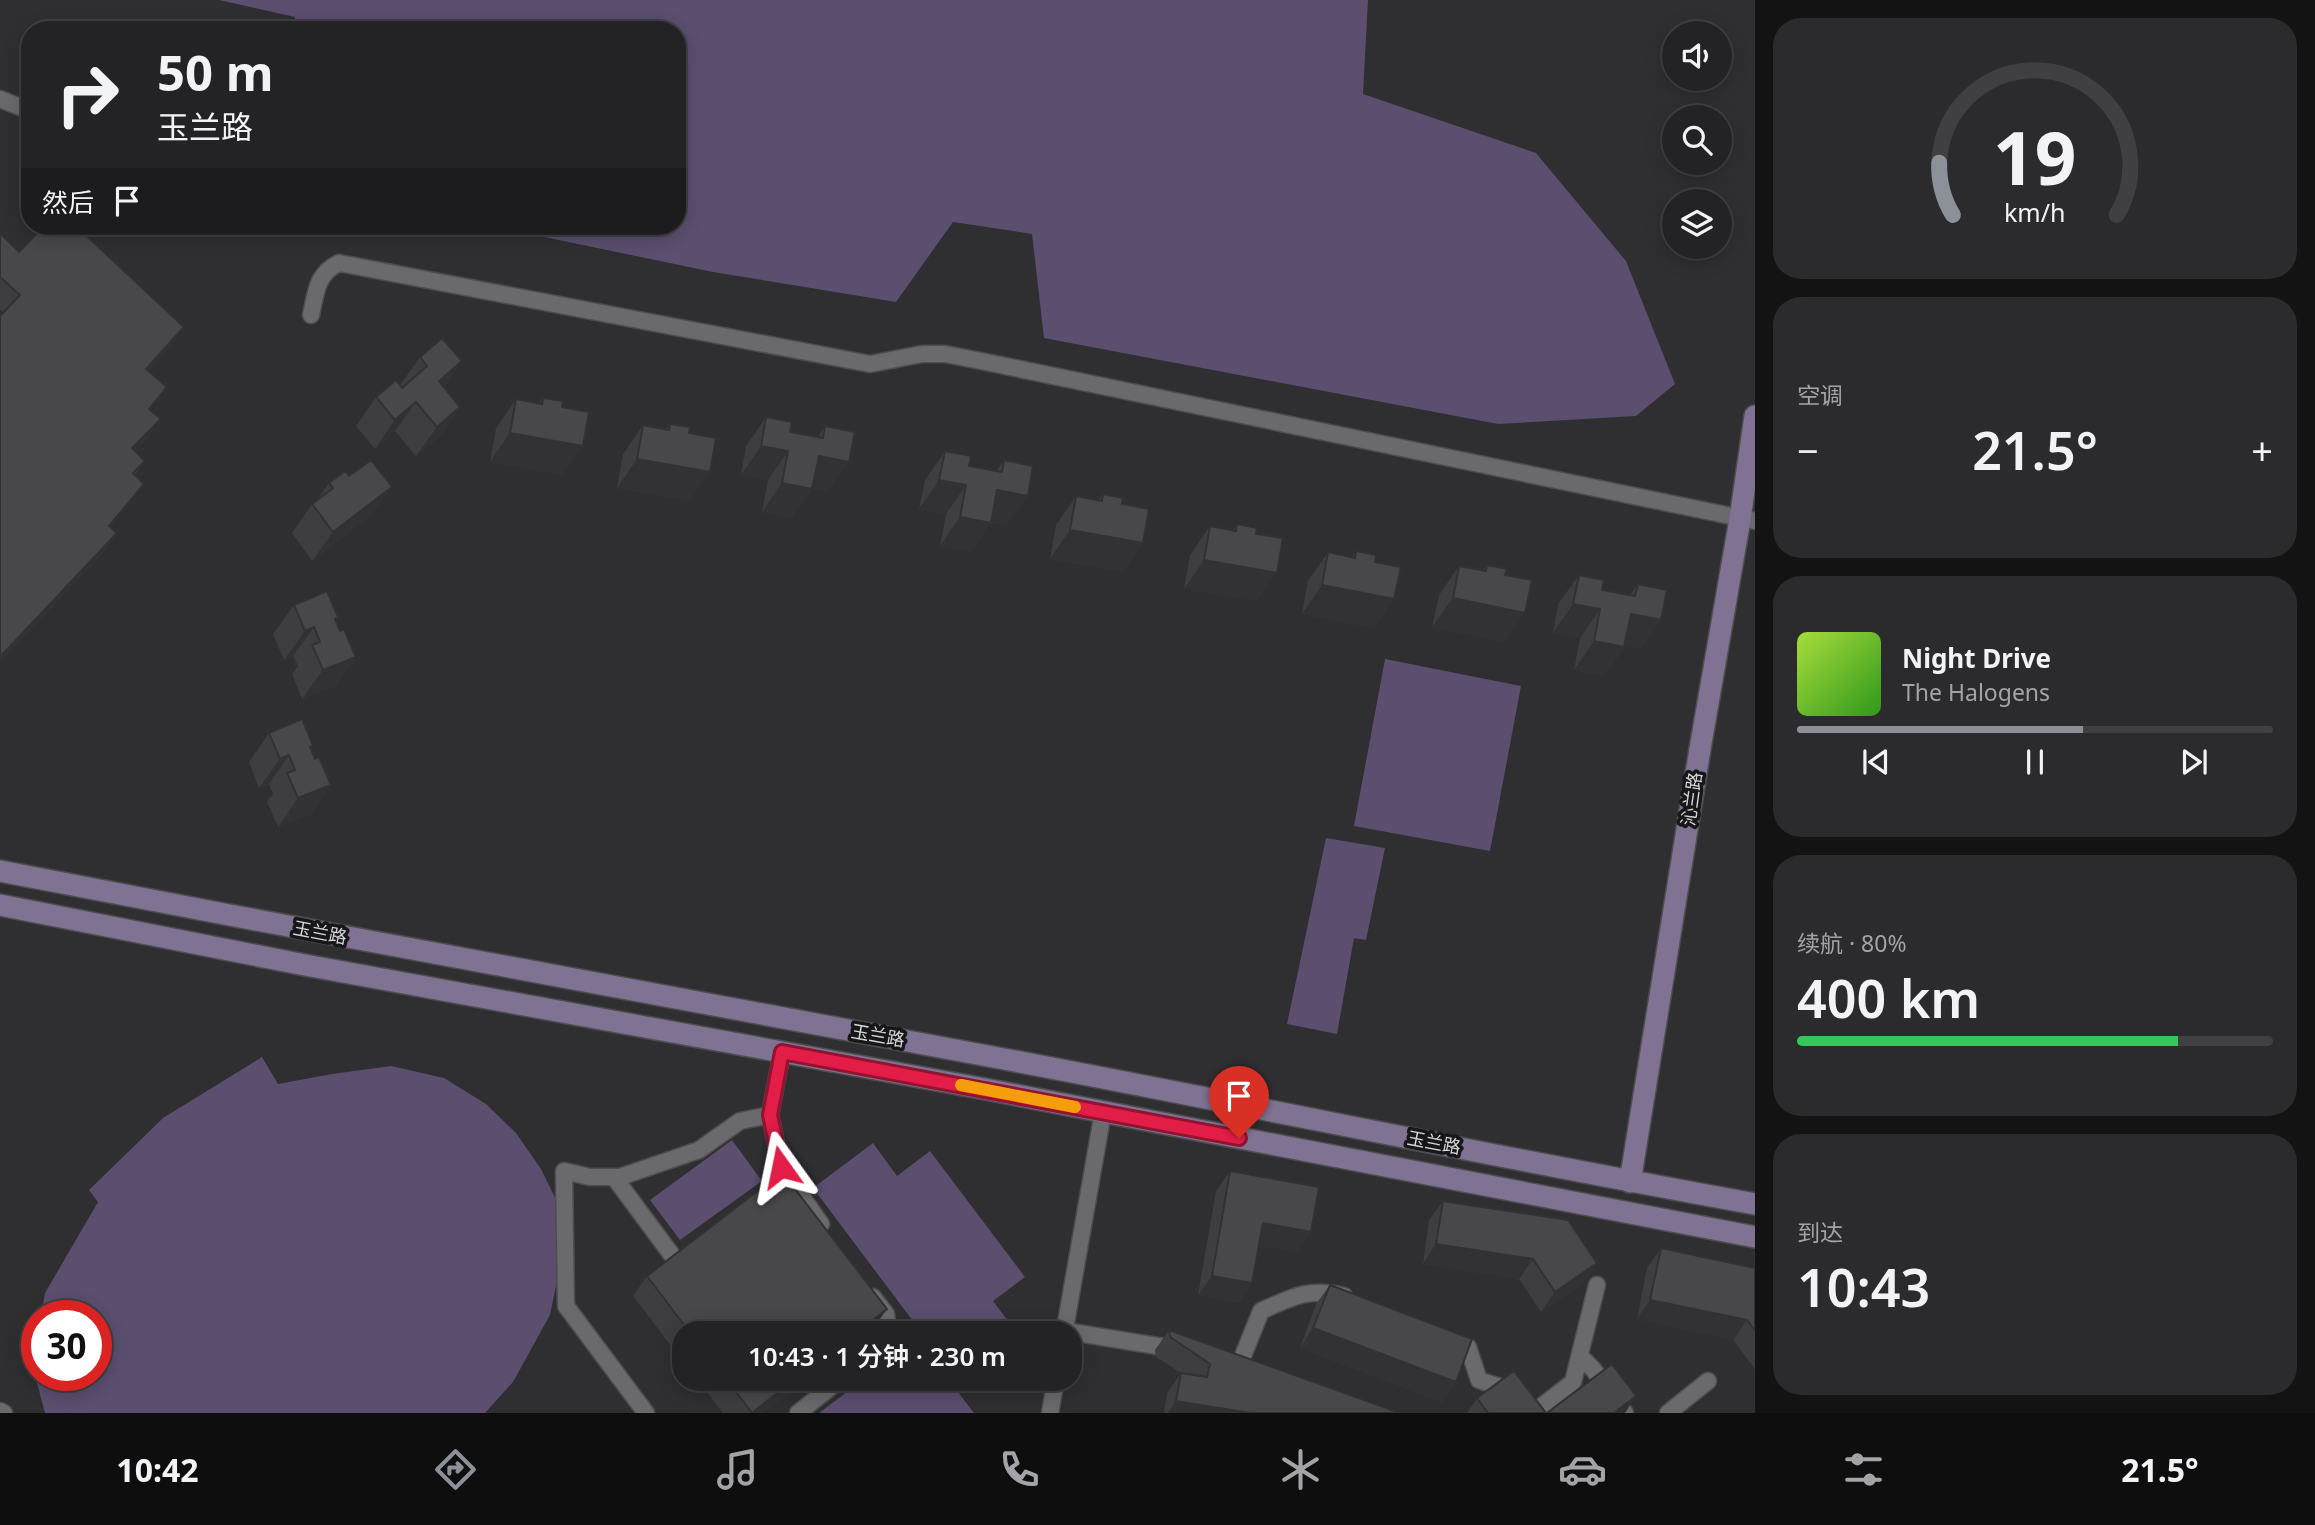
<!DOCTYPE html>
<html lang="zh">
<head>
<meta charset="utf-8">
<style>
  :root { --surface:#232225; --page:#2b2a2d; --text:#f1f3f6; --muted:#a3a4a7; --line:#403f42; --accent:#8c9099 }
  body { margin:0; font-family:"Noto Sans","Noto Sans SC",sans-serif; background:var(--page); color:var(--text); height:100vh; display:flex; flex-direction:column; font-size:26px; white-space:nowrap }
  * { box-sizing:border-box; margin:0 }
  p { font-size:23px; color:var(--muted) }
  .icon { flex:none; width:38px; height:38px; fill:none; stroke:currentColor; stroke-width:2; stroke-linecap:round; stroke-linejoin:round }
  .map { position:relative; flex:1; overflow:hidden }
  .panel { display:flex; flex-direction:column; gap:18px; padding:18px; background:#131314; width:560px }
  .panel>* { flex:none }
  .top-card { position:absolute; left:21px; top:21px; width:665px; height:214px; border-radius:28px; box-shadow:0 4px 18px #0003,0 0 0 2px var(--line); background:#232225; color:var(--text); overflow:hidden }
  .tools { position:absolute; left:1662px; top:21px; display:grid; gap:14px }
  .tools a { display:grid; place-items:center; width:70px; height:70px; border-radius:50%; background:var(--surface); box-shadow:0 4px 18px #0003,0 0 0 2px var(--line); font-size:35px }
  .speed { position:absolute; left:21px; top:1300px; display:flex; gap:14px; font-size:35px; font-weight:700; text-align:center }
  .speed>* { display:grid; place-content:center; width:91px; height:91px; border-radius:50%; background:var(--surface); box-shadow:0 4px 18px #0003,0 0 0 2px var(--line); line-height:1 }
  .speed .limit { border:10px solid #d22; background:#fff; color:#111 }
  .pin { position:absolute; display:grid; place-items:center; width:60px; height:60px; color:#fff; margin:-72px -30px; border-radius:50% 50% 50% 0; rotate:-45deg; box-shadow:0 0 7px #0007 }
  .pin .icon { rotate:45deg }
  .me { position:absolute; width:77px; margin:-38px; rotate:348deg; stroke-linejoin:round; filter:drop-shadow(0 0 5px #0008) }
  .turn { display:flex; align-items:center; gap:24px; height:147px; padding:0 21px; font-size:32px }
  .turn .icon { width:91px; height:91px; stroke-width:2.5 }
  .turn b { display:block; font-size:49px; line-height:60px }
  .then { display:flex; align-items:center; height:66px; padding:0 21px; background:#0003; gap:14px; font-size:26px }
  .big { font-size:52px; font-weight:600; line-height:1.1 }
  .panel .card { flex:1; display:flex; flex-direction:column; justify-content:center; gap:10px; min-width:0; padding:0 24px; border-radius:28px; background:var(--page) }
  .panel .dial { align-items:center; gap:0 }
  .dial svg { height:182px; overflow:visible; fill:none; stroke:var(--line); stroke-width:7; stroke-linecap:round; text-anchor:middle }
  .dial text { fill:var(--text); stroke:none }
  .song { display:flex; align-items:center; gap:21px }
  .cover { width:84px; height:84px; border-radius:10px; background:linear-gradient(135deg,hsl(80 70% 55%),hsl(110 70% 35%)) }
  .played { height:7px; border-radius:4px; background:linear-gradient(90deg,var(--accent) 60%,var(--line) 60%) }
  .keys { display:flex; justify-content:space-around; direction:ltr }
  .heat { display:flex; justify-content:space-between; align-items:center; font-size:38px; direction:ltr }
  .charge { height:10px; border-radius:5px; background:linear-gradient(90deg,#34c759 80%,var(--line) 0) }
  .trip { position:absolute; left:672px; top:1321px; width:410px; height:70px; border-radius:28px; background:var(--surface); box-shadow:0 4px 18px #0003,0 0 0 2px var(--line); font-weight:600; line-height:70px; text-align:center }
  .tabs { display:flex; height:112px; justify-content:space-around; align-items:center; background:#0e0e0f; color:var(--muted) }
  .tabs .icon { width:49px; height:49px }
  .tabs .on { color:var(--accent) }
  .tabs b { font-size:32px; color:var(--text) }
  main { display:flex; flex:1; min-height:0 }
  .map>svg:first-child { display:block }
  .green { fill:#5b4e6f }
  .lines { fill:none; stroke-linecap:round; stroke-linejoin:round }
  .street-casing { stroke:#4d4c4f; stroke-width:19 }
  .secondary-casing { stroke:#4d4c4f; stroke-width:24 }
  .street { stroke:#6a696d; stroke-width:16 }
  .secondary { stroke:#7f7292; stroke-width:21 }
  .wall { fill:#3e3d40 }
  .shaded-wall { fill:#323234 }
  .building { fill:#48474a; stroke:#323234; stroke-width:2 }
  .route-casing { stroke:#92132f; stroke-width:18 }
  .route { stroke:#e11d48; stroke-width:12 }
  .slow { stroke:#f59e0b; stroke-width:12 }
  .labels { text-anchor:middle; stroke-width:7; stroke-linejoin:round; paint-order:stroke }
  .street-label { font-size:18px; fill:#d7d7d9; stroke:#171618 }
</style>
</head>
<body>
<main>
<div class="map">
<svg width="1755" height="1413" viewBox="0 0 1755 1413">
  <rect width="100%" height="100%" fill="#2f2e31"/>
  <path class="green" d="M219,0H1368L1363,94L1536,153L1626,261L1675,384L1636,416L1498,424L1044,338L1032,234L953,222L896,302L713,272L491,226H677V30H294L295,17Z
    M1385,659L1521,686L1490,851L1354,826Z
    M1326,838L1385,848L1366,940L1354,938L1337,1034L1287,1024Z
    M262,1057L278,1084L332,1074L391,1066L444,1078L486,1104L516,1133L541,1169L559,1206L563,1252L550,1315L513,1382L485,1413H45L32,1364L37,1338V1376H96V1316H41L45,1293L98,1202L89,1190L163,1118Z
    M732,1140L762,1181L680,1240L650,1200Z
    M873,1143L897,1176L930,1151L1025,1277L993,1301L1017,1333H922L813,1188Z
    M864,1379H948L974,1413H819Z"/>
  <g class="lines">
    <g class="street-casing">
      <path id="street" d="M0,99L30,111
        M311,315C316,293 316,274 339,263L870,364L922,354H945L981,361L1755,521
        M770,1115L781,1167L821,1224
        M614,1177L677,1262
        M873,1297L886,1314L889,1334
        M1065,1331L1176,1349
        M1064,1334L1103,1112
        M1451,1342L1468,1347L1479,1380L1509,1390L1531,1413
        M1580,1356L1593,1369L1625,1413
        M1231,1365L1238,1368L1261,1311C1292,1297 1310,1287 1344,1296
        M0,1411L4,1413
        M646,1413L566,1306L564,1171L590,1177H620L699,1150L740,1121L770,1115L782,1052
        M798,1413L841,1379
        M1050,1413L1056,1379
        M1533,1413L1573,1382L1597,1285
        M1668,1413L1708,1381"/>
    </g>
    <g class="secondary-casing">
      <path id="secondary" d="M0,871C329,935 659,995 988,1056C1244,1104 1499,1158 1755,1204
        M0,905L305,965L985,1089L1755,1237
        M1630,1182L1700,749L1740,519L1755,416"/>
    </g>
    <use href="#street" class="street"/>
    <use href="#secondary" class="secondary"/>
  </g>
  <path class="wall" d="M0,233L19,252L184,327L171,347L148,371L151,410L147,439L135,451L145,461L135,475L144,484L130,503L110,527L117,533L103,553L0,662V316L4,313L0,309Z
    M420,357L462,361L444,388L460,407L440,436L416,456L395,431L375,449L356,426L376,397L400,385Z
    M543,398L563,475L490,462L496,428L516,399L539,403Z
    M766,417L790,432L818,437L825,426L829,491L813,488L792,518L762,512L768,480L741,475L746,446Z
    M670,424L689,433L690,501L617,488L623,454L643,425L666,429Z
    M945,451L969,466L996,471L1004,460L1007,525L991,522L971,552L940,546L946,514L919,509L925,480Z
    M329,483L371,516L312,561L292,533L312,504L317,500Z
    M1103,494L1122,504L1143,543L1123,572L1050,559L1056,525L1076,496L1099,500Z
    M1237,524L1256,534L1257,601L1184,589L1190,555L1210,526L1233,530Z
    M1356,551L1375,562L1394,599L1374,628L1302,614L1308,581L1328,552L1352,557Z
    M1487,565L1505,575V642L1432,627L1439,595L1459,566L1483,570Z
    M1579,575L1602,590L1630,595L1638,584L1661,620L1641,649L1625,646L1604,676L1574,670L1580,638L1553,633L1558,604Z
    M294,605L338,617L335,621L340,631L356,657L336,686L302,699L292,674L298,666L293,656L284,660L273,634Z
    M269,733L310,749L315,759L331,785L311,814L278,827L267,802L273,794L269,784L259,788L249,762Z
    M1230,1171L1311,1232L1297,1252L1259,1245L1252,1283L1239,1303L1198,1295L1216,1191Z
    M1443,1201L1597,1263L1584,1283L1541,1312L1519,1279L1423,1264L1429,1220Z
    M1661,1248L1755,1268V1369L1733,1340L1637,1319L1647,1268Z
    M647,1276L887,1309L873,1328L867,1334H684V1363L633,1296Z
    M1330,1285L1456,1382L1442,1402L1300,1348L1316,1304Z
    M1169,1330L1400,1413H1164L1167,1393L1181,1373L1156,1357L1155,1350Z
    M697,1379H807L763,1413H723Z
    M1477,1398L1546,1413H1467Z"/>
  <path class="shaded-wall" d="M184,327L171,347L132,388L146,369Z
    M462,361L442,390L439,381Z
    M167,387L153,407L135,429L149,409Z
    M416,402L395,431L375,449L395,420Z
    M460,407L440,436L416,456L437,427Z
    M161,419L147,439L118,468L132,448Z
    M510,433L583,446L563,475L490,462Z
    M761,446L788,451L768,480L741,475Z
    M819,456L849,462L829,491L798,485Z
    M637,459L710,472L690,501L617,488Z
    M939,480L966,485L946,514L919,509Z
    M782,483L812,489L792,518L762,512Z
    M144,484L130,503L95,546L109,526Z
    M392,487L371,516L312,561L333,532Z
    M997,490L1028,496L1007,525L977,519Z
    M960,517L991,523L971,552L940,546Z
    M1070,530L1143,543L1123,572L1050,559Z
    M117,533L103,553L0,662V657Z
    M1204,560L1277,573L1257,601L1184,589Z
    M1322,585L1394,599L1374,628L1302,614Z
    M1453,598L1525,613L1505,642L1432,627Z
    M1573,604L1600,609L1580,638L1553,633Z
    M1631,614L1661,620L1641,649L1611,643Z
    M314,627L293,656L284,660L305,631Z
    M1594,641L1624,647L1604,676L1574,670Z
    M356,657L336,686L302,699L323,670Z
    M289,755L269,784L259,788L280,759Z
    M331,785L311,814L278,827L298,798Z
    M1263,1223L1311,1232L1297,1252L1249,1243Z
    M1436,1244L1533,1259L1519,1279L1423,1264Z
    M1597,1263L1584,1283L1541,1312L1555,1292Z
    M1212,1276L1252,1283L1239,1303L1198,1295Z
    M1650,1300L1747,1320L1733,1340L1637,1319Z
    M887,1309L873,1328L867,1334H855Z
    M1313,1328L1456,1382L1442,1402L1300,1348Z
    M795,1379H807L763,1413H751Z
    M1636,1396L1625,1413H1614Z
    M1176,1401L1250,1413H1168Z"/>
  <path class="building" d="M44,226H76L184,327L146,369L167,387L149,409L161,419L132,448L145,461L133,473L144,484L109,526L117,533L0,657V316L20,295L0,277V233L19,252Z
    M442,338L462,361L439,381L460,407L437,427L416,402L395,420L376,397L396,380L402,388L427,366L420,357Z
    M543,398L563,401L562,407L589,412L583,446L510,433L516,399L542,404Z
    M766,417L792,422L790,432L823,438L825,426L855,432L849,462L819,456L812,489L782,483L788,451L761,446Z
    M670,424L690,427L689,433L716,438L710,472L637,459L643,425L669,430Z
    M945,451L971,456L969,466L1002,472L1004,460L1033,466L1028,496L997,490L991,523L960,517L966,485L939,480Z
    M371,460L392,487L333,532L312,504L333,488L329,483L345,471L349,476Z
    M1103,494L1123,498L1122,504L1149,509L1143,543L1070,530L1076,496L1102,501Z
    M1237,524L1257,528L1256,534L1283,538L1277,573L1204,560L1210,526L1236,531Z
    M1356,551L1376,555L1375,562L1401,567L1394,599L1322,585L1328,552L1355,558Z
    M1487,565L1507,569L1505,575L1532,580L1525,613L1453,598L1459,566L1486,571Z
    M1579,575L1604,580L1602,590L1635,596L1638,584L1667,590L1661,620L1631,614L1624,647L1594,641L1600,609L1573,604Z
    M327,591L338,617L335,619L340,631L344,629L356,657L323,670L312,645L320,642L314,627L305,631L294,605Z
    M302,719L313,745L310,747L315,759L319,757L331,785L298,798L287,773L295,770L289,755L280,759L269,733Z
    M1230,1171L1319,1187L1311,1232L1263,1223L1252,1283L1212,1276Z
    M782,1172L887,1309L855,1334H691L647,1276Z
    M1443,1201L1568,1220L1597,1263L1555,1292L1533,1259L1436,1244Z
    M1661,1248L1755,1268V1331L1747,1320L1650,1300Z
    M1330,1285L1472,1339L1456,1382L1313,1328Z
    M1169,1330L1400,1413H1250L1176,1401L1181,1373L1207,1377L1210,1364L1170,1337Z
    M1612,1364L1636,1396L1614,1413H1547Z
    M1514,1371L1546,1413H1488L1477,1398Z
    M726,1379H795L752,1413Z"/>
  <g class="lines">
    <g class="route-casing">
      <path id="route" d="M781,1167L770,1115L782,1052L1239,1138"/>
    </g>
    <use href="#route" class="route"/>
    <path class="slow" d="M961,1085L1075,1107"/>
  </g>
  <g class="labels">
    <g class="street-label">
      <text transform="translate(1692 799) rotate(-82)" y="6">沁兰路</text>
      <text transform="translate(320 933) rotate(11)" y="6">玉兰路</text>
      <text transform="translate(878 1036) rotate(10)" y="6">玉兰路</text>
      <text transform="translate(1434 1143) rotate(11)" y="6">玉兰路</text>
    </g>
  </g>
</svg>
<div class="tools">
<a><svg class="icon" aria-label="sound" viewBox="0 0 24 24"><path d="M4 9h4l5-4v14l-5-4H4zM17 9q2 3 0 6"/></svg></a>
<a><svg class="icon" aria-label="search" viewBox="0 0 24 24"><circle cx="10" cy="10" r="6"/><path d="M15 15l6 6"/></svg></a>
<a><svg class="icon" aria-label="layers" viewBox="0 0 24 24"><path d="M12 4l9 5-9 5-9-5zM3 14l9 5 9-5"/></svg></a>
</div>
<div class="speed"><div class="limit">30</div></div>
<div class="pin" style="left:1239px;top:1138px;background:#d93025"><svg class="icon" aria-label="arrive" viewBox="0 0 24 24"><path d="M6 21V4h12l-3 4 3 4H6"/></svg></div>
<svg class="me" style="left:781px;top:1167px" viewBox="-20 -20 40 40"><path d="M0-17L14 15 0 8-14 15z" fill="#e11d48" stroke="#fff" stroke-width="4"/></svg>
<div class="trip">10:43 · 1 分钟 · 230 m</div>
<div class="top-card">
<div class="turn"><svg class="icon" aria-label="right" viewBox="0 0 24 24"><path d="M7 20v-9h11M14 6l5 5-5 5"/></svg><div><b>50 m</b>玉兰路</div></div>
<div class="then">然后<svg class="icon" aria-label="arrive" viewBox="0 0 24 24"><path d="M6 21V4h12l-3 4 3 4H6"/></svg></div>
</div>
</div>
<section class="panel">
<div class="card dial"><svg viewBox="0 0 100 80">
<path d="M14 69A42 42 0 1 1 86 69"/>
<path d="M14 69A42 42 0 0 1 8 46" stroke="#8c9099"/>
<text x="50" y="56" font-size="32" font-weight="700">19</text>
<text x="50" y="72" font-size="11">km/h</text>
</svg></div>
<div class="card"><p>空调</p>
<div class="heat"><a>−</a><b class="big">21.5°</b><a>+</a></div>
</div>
<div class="card">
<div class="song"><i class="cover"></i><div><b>Night Drive</b><p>The Halogens</p></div></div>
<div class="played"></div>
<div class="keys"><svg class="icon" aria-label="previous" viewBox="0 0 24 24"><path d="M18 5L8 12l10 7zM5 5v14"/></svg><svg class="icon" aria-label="pause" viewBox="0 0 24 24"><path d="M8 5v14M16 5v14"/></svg><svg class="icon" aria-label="next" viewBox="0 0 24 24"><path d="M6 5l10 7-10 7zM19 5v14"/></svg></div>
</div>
<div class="card"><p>续航 · 80%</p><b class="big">400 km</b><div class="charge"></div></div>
<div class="card"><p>到达</p><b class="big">10:43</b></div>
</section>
</main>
<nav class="tabs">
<b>10:42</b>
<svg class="icon on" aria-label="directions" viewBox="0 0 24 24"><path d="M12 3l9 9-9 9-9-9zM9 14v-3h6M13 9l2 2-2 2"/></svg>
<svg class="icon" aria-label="music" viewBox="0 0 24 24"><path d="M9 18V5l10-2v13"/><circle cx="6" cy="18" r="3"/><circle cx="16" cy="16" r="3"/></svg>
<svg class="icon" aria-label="phone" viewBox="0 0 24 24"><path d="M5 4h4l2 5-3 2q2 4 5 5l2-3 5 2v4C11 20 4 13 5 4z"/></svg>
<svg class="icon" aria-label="climate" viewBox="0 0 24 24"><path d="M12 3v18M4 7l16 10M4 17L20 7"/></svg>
<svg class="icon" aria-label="car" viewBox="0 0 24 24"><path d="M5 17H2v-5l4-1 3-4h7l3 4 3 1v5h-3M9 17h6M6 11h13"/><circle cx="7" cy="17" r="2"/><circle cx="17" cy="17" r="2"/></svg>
<svg class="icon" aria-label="filters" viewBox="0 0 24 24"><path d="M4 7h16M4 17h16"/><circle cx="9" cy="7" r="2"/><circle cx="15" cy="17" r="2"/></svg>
<b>21.5°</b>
</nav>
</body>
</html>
